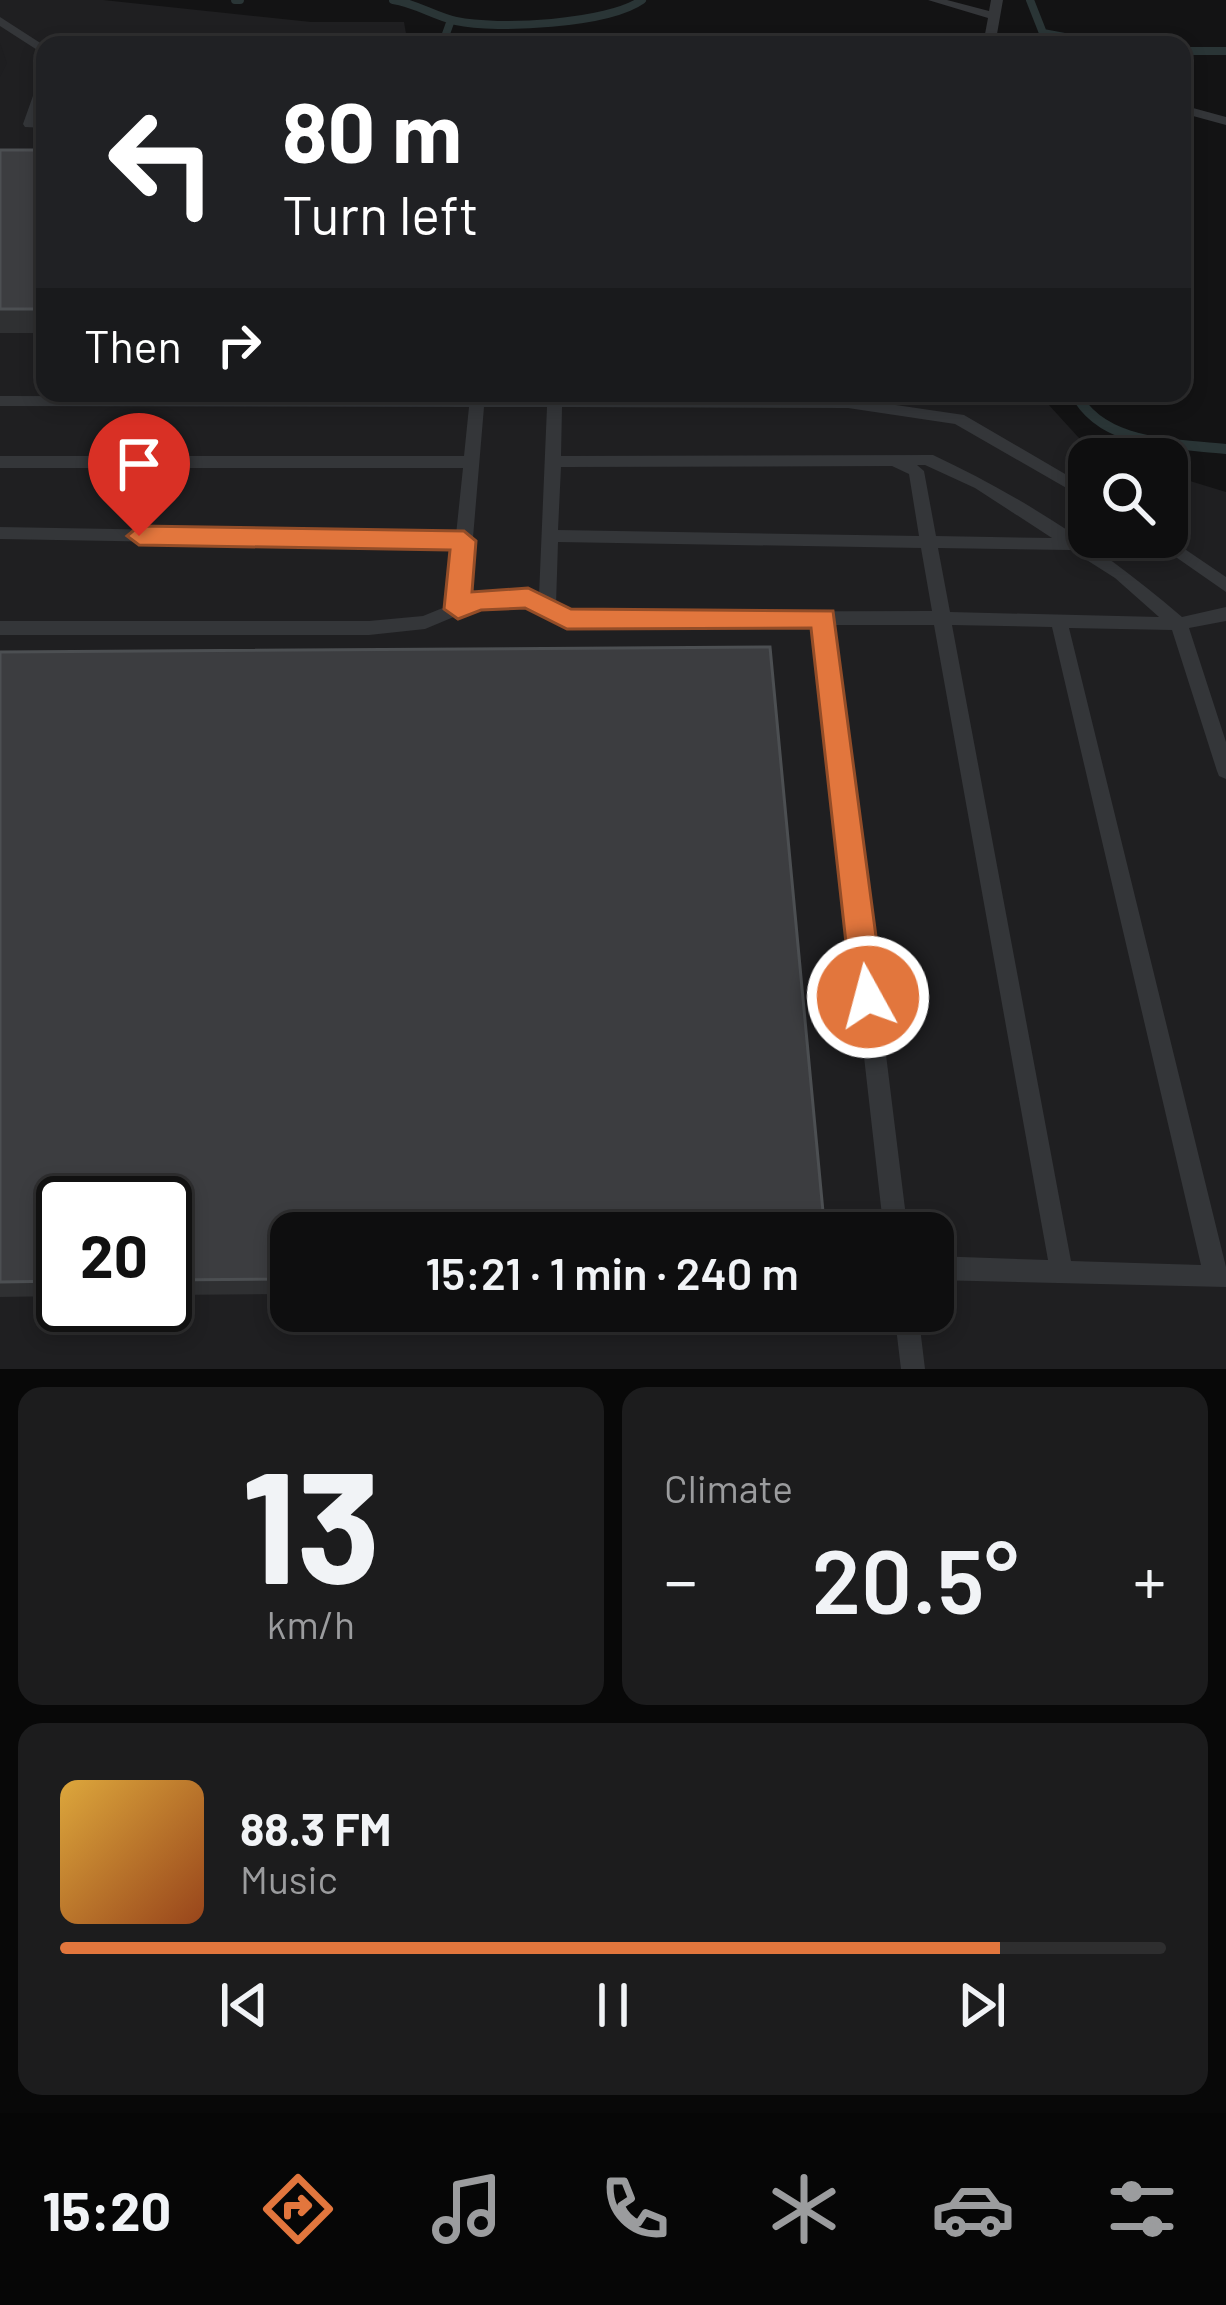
<!DOCTYPE html>
<html lang="en">
<head>
<meta charset="utf-8">
<style>
  :root { --surface:#0e0e0f; --page:#1c1c1d; --text:#f1f3f6; --muted:#9b9c9e; --line:#2e2e2f; --accent:#e2763d }
  body { margin:0; font-family:Barlow,sans-serif; background:var(--page); color:var(--text); height:100vh; display:flex; flex-direction:column; font-size:45px; white-space:nowrap }
  * { box-sizing:border-box; margin:0 }
  p { font-size:39px; color:var(--muted) }
  .icon { flex:none; width:66px; height:66px; fill:none; stroke:currentColor; stroke-width:2; stroke-linecap:round; stroke-linejoin:round }
  .map { position:relative; height:1369px; overflow:hidden }
  .side { display:flex; flex-direction:column; gap:18px; padding:18px; background:#080808; flex:1 }
  .side>* { flex:none }
  .top-card { position:absolute; left:36px; top:36px; width:1155px; height:366px; border-radius:24px; box-shadow:0 6px 18px #0003,0 0 0 3px var(--line); background:#202124; color:#fff; overflow:hidden }
  .fabs { position:absolute; left:1068px; top:438px; display:grid; gap:24px }
  .fabs a { display:grid; place-items:center; width:120px; height:120px; border-radius:24px; background:var(--surface); box-shadow:0 6px 18px #0003,0 0 0 3px var(--line); font-size:60px }
  .speed { position:absolute; left:36px; top:1176px; display:flex; gap:24px; font-size:60px; font-weight:700; text-align:center }
  .speed>* { display:grid; place-content:center; width:156px; height:156px; border-radius:50%; background:var(--surface); box-shadow:0 6px 18px #0003,0 0 0 3px var(--line); line-height:1 }
  .speed .limit { border:6px solid #111; border-radius:18px; background:#fff; color:#111 }
  .pin { position:absolute; display:grid; place-items:center; width:102px; height:102px; color:#fff; margin:-123px -51px; border-radius:50% 50% 50% 0; rotate:-45deg; box-shadow:0 0 12px #0007 }
  .pin .icon { rotate:45deg }
  .me { position:absolute; width:132px; margin:-66px; rotate:353deg; stroke-linejoin:round; filter:drop-shadow(0 0 9px #0008) }
  .turn { display:flex; align-items:center; gap:42px; height:252px; padding:0 48px; font-size:54px }
  .turn .icon { width:156px; height:156px; stroke-width:2.5 }
  .turn b { display:block; font-size:84px; line-height:102px }
  .then { display:flex; align-items:center; height:114px; padding:0 48px; background:#0003; gap:24px; font-size:45px }
  .big { font-size:90px; font-weight:600; line-height:1.1 }
  .side .card { flex:1; display:flex; flex-direction:column; justify-content:center; gap:18px; min-width:0; padding:0 42px; border-radius:24px; background:var(--page) }
  .side .dial { align-items:center; gap:0 }
  .dial b { font-size:156px; line-height:1 }
  .song { display:flex; align-items:center; gap:36px }
  .cover { width:144px; height:144px; border-radius:18px; background:linear-gradient(135deg,hsl(40 70% 55%),hsl(20 70% 35%)) }
  .played { height:12px; border-radius:6px; background:linear-gradient(90deg,var(--accent) 85%,var(--line) 85%) }
  .keys { display:flex; justify-content:space-around; direction:ltr }
  .heat { display:flex; justify-content:space-between; align-items:center; font-size:66px; direction:ltr }
  .side .tiles { flex:1; display:grid; gap:18px; grid-template-columns:1fr 1fr }
  .card:last-child { grid-column:span 2 }
  .trip { position:absolute; left:270px; top:1212px; width:684px; height:120px; border-radius:24px; background:var(--surface); box-shadow:0 6px 18px #0003,0 0 0 3px var(--line); font-weight:600; line-height:120px; text-align:center }
  .dock { display:flex; height:192px; justify-content:space-around; align-items:center; background:#060606; color:var(--muted) }
  .dock .icon { width:84px; height:84px }
  .dock .on { color:var(--accent) }
  .dock b { font-size:54px; color:var(--text) }
  .map>svg:first-child { display:block }
  .built { fill:#1f1f21; fill-rule:evenodd }
  .lines { fill:none; stroke-linecap:round; stroke-linejoin:round }
  .stream-far1 { stroke:#2a3536; stroke-width:8 }
  .stream { stroke:#2a3536; stroke-width:10 }
  .lane { fill:#343639; fill-rule:evenodd }
  .wall { fill:#2f3032 }
  .shaded-wall { fill:#1e1e20 }
  .building { fill:#3c3d40; stroke:#4c4f52; stroke-width:3 }
  .route { fill:#e2763d; stroke:#934d28; stroke-width:3 }
</style>
</head>
<body>
<div class="map">
<svg width="1226" height="1369" viewBox="0 0 1226 1369">
  <rect width="100%" height="100%" fill="#131314"/>
  <path class="built" d="M0,0H103L311,22H404L408,45H45V393H1038L1089,449L1120,459H1089V537H1167V474L1226,492V1369H0ZM63,1203H165V1305H63ZM291,1233H933V1311H291Z"/>
  <g class="lines">
    <path class="stream-far1" d="M235,0H240
      M393,0C415,3 434,16 456,21C497,30 608,24 642,0
      M1030,0L1043,33L1107,45
      M442,45L451,20
      M1182,51H1226"/>
    <path class="stream" d="M1075,393C1102,446 1174,443 1226,449"/>
    <path class="lane" d="M928,0H947L989,11L991,0H1003L997,34L1002,45H990L985,34L988,18Z
      M0,17L45,46V55L0,26Z
      M45,75V96L37,120H45V128L25,127L23,124L39,79Z
      M1182,105L1226,117V125L1182,113Z
      M0,396L848,398L964,415L1089,488V501L955,424L848,408L562,407L561,456L933,455C1023,497 1107,552 1182,617L1226,607V621L1189,628L1226,742V779L1219,776L1217,771L1172,630L1069,628L1226,1267V1287L933,1280V1256L1048,1260L934,625H833L908,1233H884L815,625L567,626L526,605L480,606L425,629L369,635H0V621H369L423,616L450,605L455,547L0,539V527L456,535L463,468H0V456H464L469,407L0,406ZM484,407H547L539,596C520,588 487,590 468,597ZM917,465H925L975,488L1052,538L936,536L924,471ZM892,466L909,474L919,536L558,530L561,467ZM558,542L921,548L932,611L570,612L556,605ZM938,548L1071,550L1115,578L1159,617L950,612ZM952,625L1052,627L1201,1265L1071,1261Z
      M1147,537H1167L1226,577V592Z
      M894,1311H918L925,1369H901Z"/>
  </g>
  <path class="wall" d="M0,150H45V333H0Z
    M0,652L291,1233V1294L165,1295V1203H63V1296L0,1297Z"/>
  <path class="shaded-wall" d="M0,43L7,63L0,77Z"/>
  <path class="building" d="M0,150H45V309H0Z
    M770,647L825,1233H291V1279L165,1280V1203H63V1281L0,1282V652Z"/>
  <path class="route" d="M139,526L464,531L476,541L472,592L528,588L571,609L833,611L884,997L879,1007L868,1011L857,1007L852,997L811,628L567,629L525,608L481,610L458,619L444,609L450,550L139,545L127,536Z"/>
</svg>
<div class="fabs">
<a><svg class="icon" aria-label="search" viewBox="0 0 24 24"><circle cx="10" cy="10" r="6"/><path d="M15 15l6 6"/></svg></a>
</div>
<div class="speed"><div class="limit">20</div></div>
<div class="pin" style="left:139px;top:536px;background:#d93025"><svg class="icon" aria-label="arrive" viewBox="0 0 24 24"><path d="M6 21V4h12l-3 4 3 4H6"/></svg></div>
<svg class="me" style="left:868px;top:997px" viewBox="-20 -20 40 40"><circle r="17" fill="#e2763d" stroke="#fff" stroke-width="3"/><path d="M0-11L8 9 0 5-8 9z" fill="#fff"/></svg>
<div class="trip">15:21 · 1 min · 240 m</div>
<div class="top-card">
<div class="turn"><svg class="icon" aria-label="left" viewBox="0 0 24 24"><path d="M17 20v-9H6M10 6l-5 5 5 5"/></svg><div><b>80 m</b>Turn left</div></div>
<div class="then">Then<svg class="icon" aria-label="right" viewBox="0 0 24 24"><path d="M7 20v-9h11M14 6l5 5-5 5"/></svg></div>
</div>
</div>
<section class="side">
<div class="tiles">
<div class="card dial"><b>13</b><p>km/h</p></div>
<div class="card"><p>Climate</p>
<div class="heat"><a>−</a><b class="big">20.5°</b><a>+</a></div>
</div>
<div class="card">
<div class="song"><i class="cover"></i><div><b>88.3 FM</b><p>Music</p></div></div>
<div class="played"></div>
<div class="keys"><svg class="icon" aria-label="previous" viewBox="0 0 24 24"><path d="M18 5L8 12l10 7zM5 5v14"/></svg><svg class="icon" aria-label="pause" viewBox="0 0 24 24"><path d="M8 5v14M16 5v14"/></svg><svg class="icon" aria-label="next" viewBox="0 0 24 24"><path d="M6 5l10 7-10 7zM19 5v14"/></svg></div>
</div>
</div>
</section>
<nav class="dock">
<b>15:20</b>
<svg class="icon on" aria-label="directions" viewBox="0 0 24 24"><path d="M12 3l9 9-9 9-9-9zM9 14v-3h6M13 9l2 2-2 2"/></svg>
<svg class="icon" aria-label="music" viewBox="0 0 24 24"><path d="M9 18V5l10-2v13"/><circle cx="6" cy="18" r="3"/><circle cx="16" cy="16" r="3"/></svg>
<svg class="icon" aria-label="phone" viewBox="0 0 24 24"><path d="M5 4h4l2 5-3 2q2 4 5 5l2-3 5 2v4C11 20 4 13 5 4z"/></svg>
<svg class="icon" aria-label="climate" viewBox="0 0 24 24"><path d="M12 3v18M4 7l16 10M4 17L20 7"/></svg>
<svg class="icon" aria-label="car" viewBox="0 0 24 24"><path d="M5 17H2v-5l4-1 3-4h7l3 4 3 1v5h-3M9 17h6M6 11h13"/><circle cx="7" cy="17" r="2"/><circle cx="17" cy="17" r="2"/></svg>
<svg class="icon" aria-label="filters" viewBox="0 0 24 24"><path d="M4 7h16M4 17h16"/><circle cx="9" cy="7" r="2"/><circle cx="15" cy="17" r="2"/></svg>
</nav>
</body>
</html>
